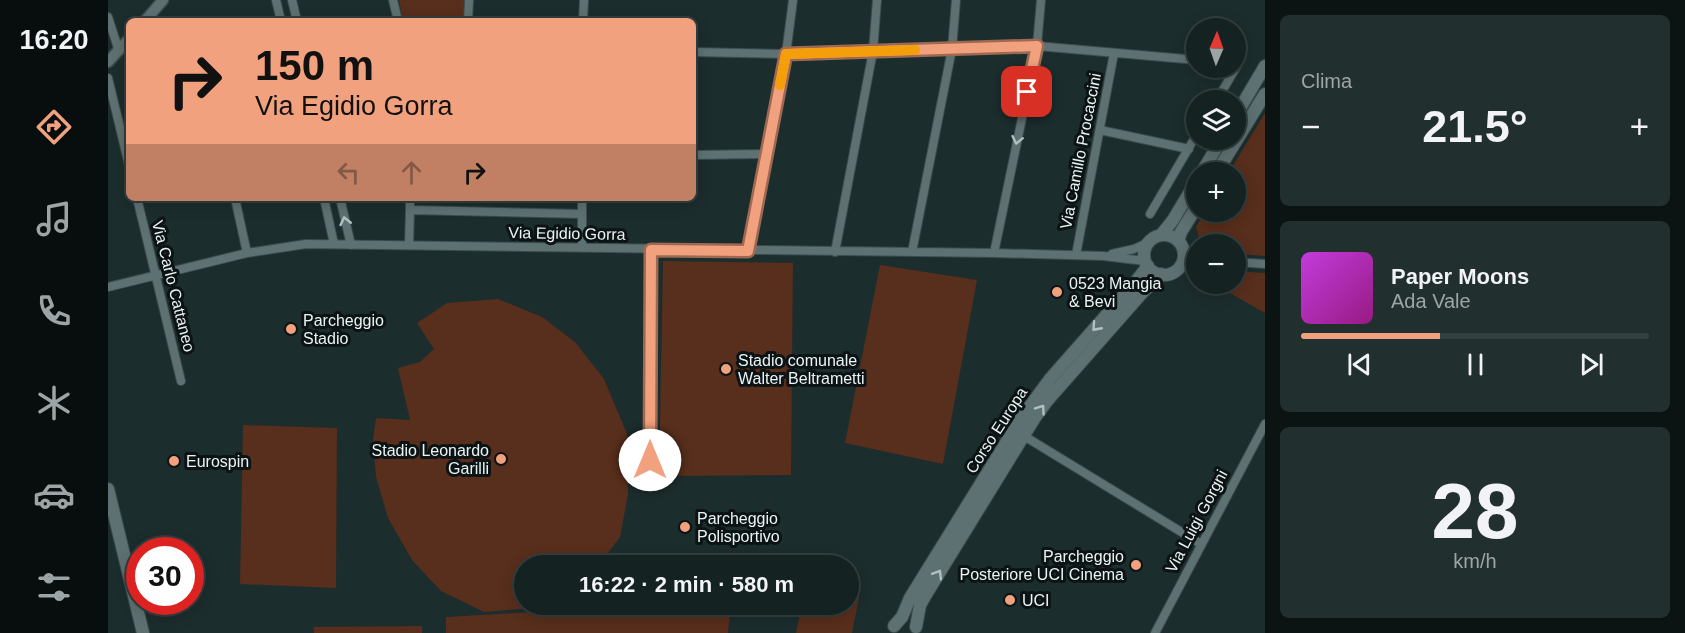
<!DOCTYPE html>
<html lang="it">
<head>
<meta charset="utf-8">
<style>
  :root { --surface:#152222; --page:#222f2f; --text:#f1f3f6; --muted:#9da4a5; --line:#343f40; --accent:#f2a17e }
  body { margin:0; font-family:Helvetica,sans-serif; background:var(--page); color:var(--text); height:100vh; display:flex; flex-direction:column; font-size:22px; white-space:nowrap }
  * { box-sizing:border-box; margin:0 }
  p { font-size:20px; color:var(--muted) }
  .icon { flex:none; width:33px; height:33px; fill:none; stroke:currentColor; stroke-width:2; stroke-linecap:round; stroke-linejoin:round }
  .map { position:relative; flex:1; overflow:hidden }
  .side { display:flex; flex-direction:column; gap:15px; padding:15px; background:#0c1313; width:420px }
  .side>* { flex:none }
  .hud { position:absolute; left:18px; top:18px; width:570px; height:183px; border-radius:9px; box-shadow:0 3px 15px #0003,0 0 0 2px var(--line); background:#f2a17e; color:#111; overflow:hidden }
  .needle { width:39px; rotate:2deg }
  .fabs { position:absolute; left:1078px; top:18px; display:grid; gap:12px }
  .fabs a { display:grid; place-items:center; width:60px; height:60px; border-radius:50%; background:var(--surface); box-shadow:0 3px 15px #0003,0 0 0 2px var(--line); font-size:30px }
  .speed { position:absolute; left:18px; top:537px; display:flex; gap:12px; font-size:30px; font-weight:700; text-align:center }
  .speed>* { display:grid; place-content:center; width:78px; height:78px; border-radius:50%; background:var(--surface); box-shadow:0 3px 15px #0003,0 0 0 2px var(--line); line-height:1 }
  .speed .limit { border:9px solid #d22; background:#fff; color:#111 }
  .pin { position:absolute; display:grid; place-items:center; width:51px; height:51px; color:#fff; margin:-26px; border-radius:12px; box-shadow:0 3px 9px #0006 }
  .me { position:absolute; width:66px; margin:-33px; rotate:0deg; stroke-linejoin:round; filter:drop-shadow(0 0 4px #0008) }
  .turn { display:flex; align-items:center; gap:21px; height:126px; padding:0 30px; font-size:27px }
  .turn .icon { width:78px; height:78px; stroke-width:2.5 }
  .turn b { display:block; font-size:42px; line-height:51px }
  .lanes { display:flex; align-items:center; height:57px; padding:0 30px; background:#0003; justify-content:center; gap:30px; direction:ltr }
  .lanes .off { opacity:.35 }
  .big { font-size:45px; font-weight:800; line-height:1.1 }
  .side .tile { flex:1; display:flex; flex-direction:column; justify-content:center; gap:9px; min-width:0; padding:0 21px; border-radius:9px; background:var(--page) }
  .side .dial { align-items:center; gap:0 }
  .dial b { font-size:78px; line-height:1 }
  .song { display:flex; align-items:center; gap:18px }
  .cover { width:72px; height:72px; border-radius:9px; background:linear-gradient(135deg,hsl(290 70% 55%),hsl(310 70% 35%)) }
  .played { height:6px; border-radius:3px; background:linear-gradient(90deg,var(--accent) 40%,var(--line) 40%) }
  .keys { display:flex; justify-content:space-around; direction:ltr }
  .heat { display:flex; justify-content:space-between; align-items:center; font-size:33px; direction:ltr }
  .trip { position:absolute; left:406px; top:555px; width:345px; height:60px; border-radius:30px; background:var(--surface); box-shadow:0 3px 15px #0003,0 0 0 2px var(--line); font-weight:800; line-height:60px; text-align:center }
  main { display:flex; flex:1; min-height:0 }
  .tabs { display:flex; flex-direction:column; width:108px; justify-content:space-around; align-items:center; background:#080e0e; color:var(--muted) }
  .tabs .icon { width:42px; height:42px }
  .tabs .on { color:var(--accent) }
  .tabs b { font-size:27px; color:var(--text) }
  .map>svg:first-child { display:block }
  .green { fill:#582e1c }
  .lines { fill:none; stroke-linecap:round; stroke-linejoin:round }
  .minor-casing { stroke:#3c4b4c; stroke-width:10 }
  .tertiary-casing { stroke:#3c4b4c; stroke-width:13 }
  .secondary-casing { stroke:#3c4b4c; stroke-width:14 }
  .minor { stroke:#5e7172; stroke-width:8 }
  .tertiary { stroke:#5e7172; stroke-width:10 }
  .secondary { stroke:#5e7172; stroke-width:12 }
  .oneway { stroke:#b2c0c1 }
  .route-casing { stroke:#9d6952; stroke-width:15 }
  .route { stroke:#f2a17e; stroke-width:10 }
  .slow { stroke:#f59e0b; stroke-width:10 }
  .poi-dot { fill:#f2a17e; stroke:#0c1314; stroke-width:2 }
  .labels { text-anchor:middle; stroke-width:6; stroke-linejoin:round; paint-order:stroke }
  .street-label { font-size:16px; fill:#eaf4f5; stroke:#0c1314 }
  .poi-label { font-size:16px; fill:#eaf4f5; stroke:#0c1314; text-anchor:start }
</style>
</head>
<body>
<main>
<nav class="tabs">
<b>16:20</b>
<svg class="icon on" aria-label="directions" viewBox="0 0 24 24"><path d="M12 3l9 9-9 9-9-9zM9 14v-3h6M13 9l2 2-2 2"/></svg>
<svg class="icon" aria-label="music" viewBox="0 0 24 24"><path d="M9 18V5l10-2v13"/><circle cx="6" cy="18" r="3"/><circle cx="16" cy="16" r="3"/></svg>
<svg class="icon" aria-label="phone" viewBox="0 0 24 24"><path d="M5 4h4l2 5-3 2q2 4 5 5l2-3 5 2v4C11 20 4 13 5 4z"/></svg>
<svg class="icon" aria-label="climate" viewBox="0 0 24 24"><path d="M12 3v18M4 7l16 10M4 17L20 7"/></svg>
<svg class="icon" aria-label="car" viewBox="0 0 24 24"><path d="M5 17H2v-5l4-1 3-4h7l3 4 3 1v5h-3M9 17h6M6 11h13"/><circle cx="7" cy="17" r="2"/><circle cx="17" cy="17" r="2"/></svg>
<svg class="icon" aria-label="filters" viewBox="0 0 24 24"><path d="M4 7h16M4 17h16"/><circle cx="9" cy="7" r="2"/><circle cx="15" cy="17" r="2"/></svg>
</nav>
<div class="map">
<svg width="1157" height="633" viewBox="0 0 1157 633">
  <rect width="100%" height="100%" fill="#1c2d2d"/>
  <path class="green" d="M291,0H357L356,21H295Z
    M1157,113V256L1128,254V244H1093L1088,227L1097,212H1128V172H1121Z
    M555,261L685,263L683,475L551,476Z
    M772,265L869,280L835,464L737,443Z
    M1128,271L1157,273V313L1106,284H1128Z
    M390,299L434,317L467,342L496,379L519,434L520,494L512,537L491,565L417,566V604L438,605L433,607L376,612L333,591L304,560L280,518L268,477L265,440L268,418L302,420L290,368L312,362L326,349L309,323L339,303Z
    M135,425L229,428L228,588L132,584Z
    M741,596L751,598L744,633H688L694,605L741,604Z
    M536,604L623,605L620,633H338V617L496,608L535,611Z
    M314,626V633H206V627Z"/>
  <g class="lines">
    <g class="minor-casing">
      <path id="minor" d="M168,0L173,21
        M184,0L189,21
        M285,0L290,21
        M0,17L11,51
        M360,21L361,0
        M475,21L476,0
        M585,52L678,54L929,46L1089,60
        M0,78L21,165
        M1109,100L1130,64H1128
        M992,130L1081,149
        M585,155L659,154
        M29,198L73,381
        M127,198L139,253
        M216,198L226,244
        M232,198L243,245
        M302,210V198
        M1042,214L1089,134
        M301,245L302,210L474,214
        M474,248V198
        M640,251L678,54L685,0
        M1075,251L1089,258
        M727,252L765,51L769,0
        M804,252L844,49L848,0
        M886,253L929,46L933,0
        M1004,254L1026,249L1041,242
        M968,255L1006,53
        M1128,262L1157,264
        M1071,267L1089,260
        M0,287L139,253L198,244L886,253L995,256L1037,261
        M916,436L1093,544
        M542,484L543,250
        M1047,633L1157,424"/>
    </g>
    <g class="tertiary-casing">
      <path id="tertiary" d="M37,21L55,0
        M0,62L21,39"/>
    </g>
    <g class="secondary-casing">
      <path id="secondary" d="M1128,115L1157,66
        M1094,172L1113,140
        M1109,172L1157,94
        M1053,235L1065,220L1089,180
        M1036 255a20 20 0 1 1 40 0a20 20 0 1 1-40 0Z
        M1070,241L1073,232L1089,206
        M0,489L35,633
        M786,626L794,617L802,598L914,417L942,379L1025,285L1040,266
        M808,627L812,605L817,596L926,419L939,401L1034,293L1053,274"/>
    </g>
    <use href="#minor" class="minor"/>
    <use href="#tertiary" class="tertiary"/>
    <use href="#secondary" class="secondary"/>
  </g>
  <defs><path id="oneway-chevron" d="M-2-3.5L2.5 0L-2 3.5" fill="none" stroke-width="1.6" stroke-linecap="round" stroke-linejoin="round" transform="scale(1.5)"/></defs>
  <g class="oneway">
    <use href="#oneway-chevron" transform="translate(909 140) rotate(102)"/>
    <use href="#oneway-chevron" transform="translate(237 221) rotate(-103)"/>
    <use href="#oneway-chevron" transform="translate(988 327) rotate(132)"/>
    <use href="#oneway-chevron" transform="translate(933 409) rotate(-55)"/>
    <use href="#oneway-chevron" transform="translate(830 574) rotate(-58)"/>
  </g>
  <g class="lines">
    <g class="route-casing">
      <path id="route" d="M542,460L543,250L640,251L678,54L929,46L919,92"/>
    </g>
    <use href="#route" class="route"/>
    <path class="slow" d="M672,85L678,54L807,50"/>
  </g>
  <g class="poi-dot">
    <circle cx="949" cy="292" r="6"/>
    <circle cx="183" cy="329" r="6"/>
    <circle cx="618" cy="369" r="6"/>
    <circle cx="393" cy="459" r="6"/>
    <circle cx="66" cy="461" r="6"/>
    <circle cx="577" cy="527" r="6"/>
    <circle cx="1028" cy="565" r="6"/>
    <circle cx="902" cy="600" r="6"/>
  </g>
  <g class="labels">
    <g class="street-label">
      <text transform="translate(972 151) rotate(-79)" y="6">Via Camillo Procaccini</text>
      <text transform="translate(459 233) rotate(1)" y="6">Via Egidio Gorra</text>
      <text transform="translate(66 286) rotate(76)" y="6">Via Carlo Cattaneo</text>
      <text transform="translate(888 430) rotate(-57)" y="6">Corso Europa</text>
      <text transform="translate(1088 521) rotate(-62)" y="6">Via Luigi Gorgni</text>
    </g>
    <g class="poi-label">
      <text x="961" y="289">0523 Mangia<tspan x="961" dy="18">&amp; Bevi</tspan></text>
      <text x="195" y="326">Parcheggio<tspan x="195" dy="18">Stadio</tspan></text>
      <text x="630" y="366">Stadio comunale<tspan x="630" dy="18">Walter Beltrametti</tspan></text>
      <text x="381" y="456" text-anchor="end">Stadio Leonardo<tspan x="381" dy="18">Garilli</tspan></text>
      <text x="78" y="467">Eurospin</text>
      <text x="589" y="524">Parcheggio<tspan x="589" dy="18">Polisportivo</tspan></text>
      <text x="1016" y="562" text-anchor="end">Parcheggio<tspan x="1016" dy="18">Posteriore UCI Cinema</tspan></text>
      <text x="914" y="606">UCI</text>
    </g>
  </g>
</svg>
<div class="fabs">
<a><svg class="needle" viewBox="-14 -14 28 28"><path d="M0-13l5 13h-10z" fill="#e53935"/><path d="M0 13l5-13h-10z" fill="#9da4a5"/></svg></a>
<a><svg class="icon" aria-label="layers" viewBox="0 0 24 24"><path d="M12 4l9 5-9 5-9-5zM3 14l9 5 9-5"/></svg></a>
<a>+</a>
<a>−</a>
</div>
<div class="speed"><div class="limit">30</div></div>
<div class="pin" style="left:919px;top:92px;background:#d93025"><svg class="icon" aria-label="arrive" viewBox="0 0 24 24"><path d="M6 21V4h12l-3 4 3 4H6"/></svg></div>
<svg class="me" style="left:542px;top:460px" viewBox="-20 -20 40 40"><circle r="19" fill="#fff"/><path d="M0-13L10 11 0 6-10 11z" fill="#f2a17e"/></svg>
<div class="trip">16:22 · 2 min · 580 m</div>
<div class="hud">
<div class="turn"><svg class="icon" aria-label="right" viewBox="0 0 24 24"><path d="M7 20v-9h11M14 6l5 5-5 5"/></svg><div><b>150 m</b>Via Egidio Gorra</div></div>
<div class="lanes"><svg class="icon off" aria-label="left" viewBox="0 0 24 24"><path d="M17 20v-9H6M10 6l-5 5 5 5"/></svg><svg class="icon off" aria-label="ahead" viewBox="0 0 24 24"><path d="M12 20V5M6 11l6-6 6 6"/></svg><svg class="icon" aria-label="right" viewBox="0 0 24 24"><path d="M7 20v-9h11M14 6l5 5-5 5"/></svg></div>
</div>
</div>
<section class="side">
<div class="tile"><p>Clima</p>
<div class="heat"><a>−</a><b class="big">21.5°</b><a>+</a></div>
</div>
<div class="tile">
<div class="song"><i class="cover"></i><div><b>Paper Moons</b><p>Ada Vale</p></div></div>
<div class="played"></div>
<div class="keys"><svg class="icon" aria-label="previous" viewBox="0 0 24 24"><path d="M18 5L8 12l10 7zM5 5v14"/></svg><svg class="icon" aria-label="pause" viewBox="0 0 24 24"><path d="M8 5v14M16 5v14"/></svg><svg class="icon" aria-label="next" viewBox="0 0 24 24"><path d="M6 5l10 7-10 7zM19 5v14"/></svg></div>
</div>
<div class="tile dial"><b>28</b><p>km/h</p></div>
</section>
</main>
</body>
</html>
